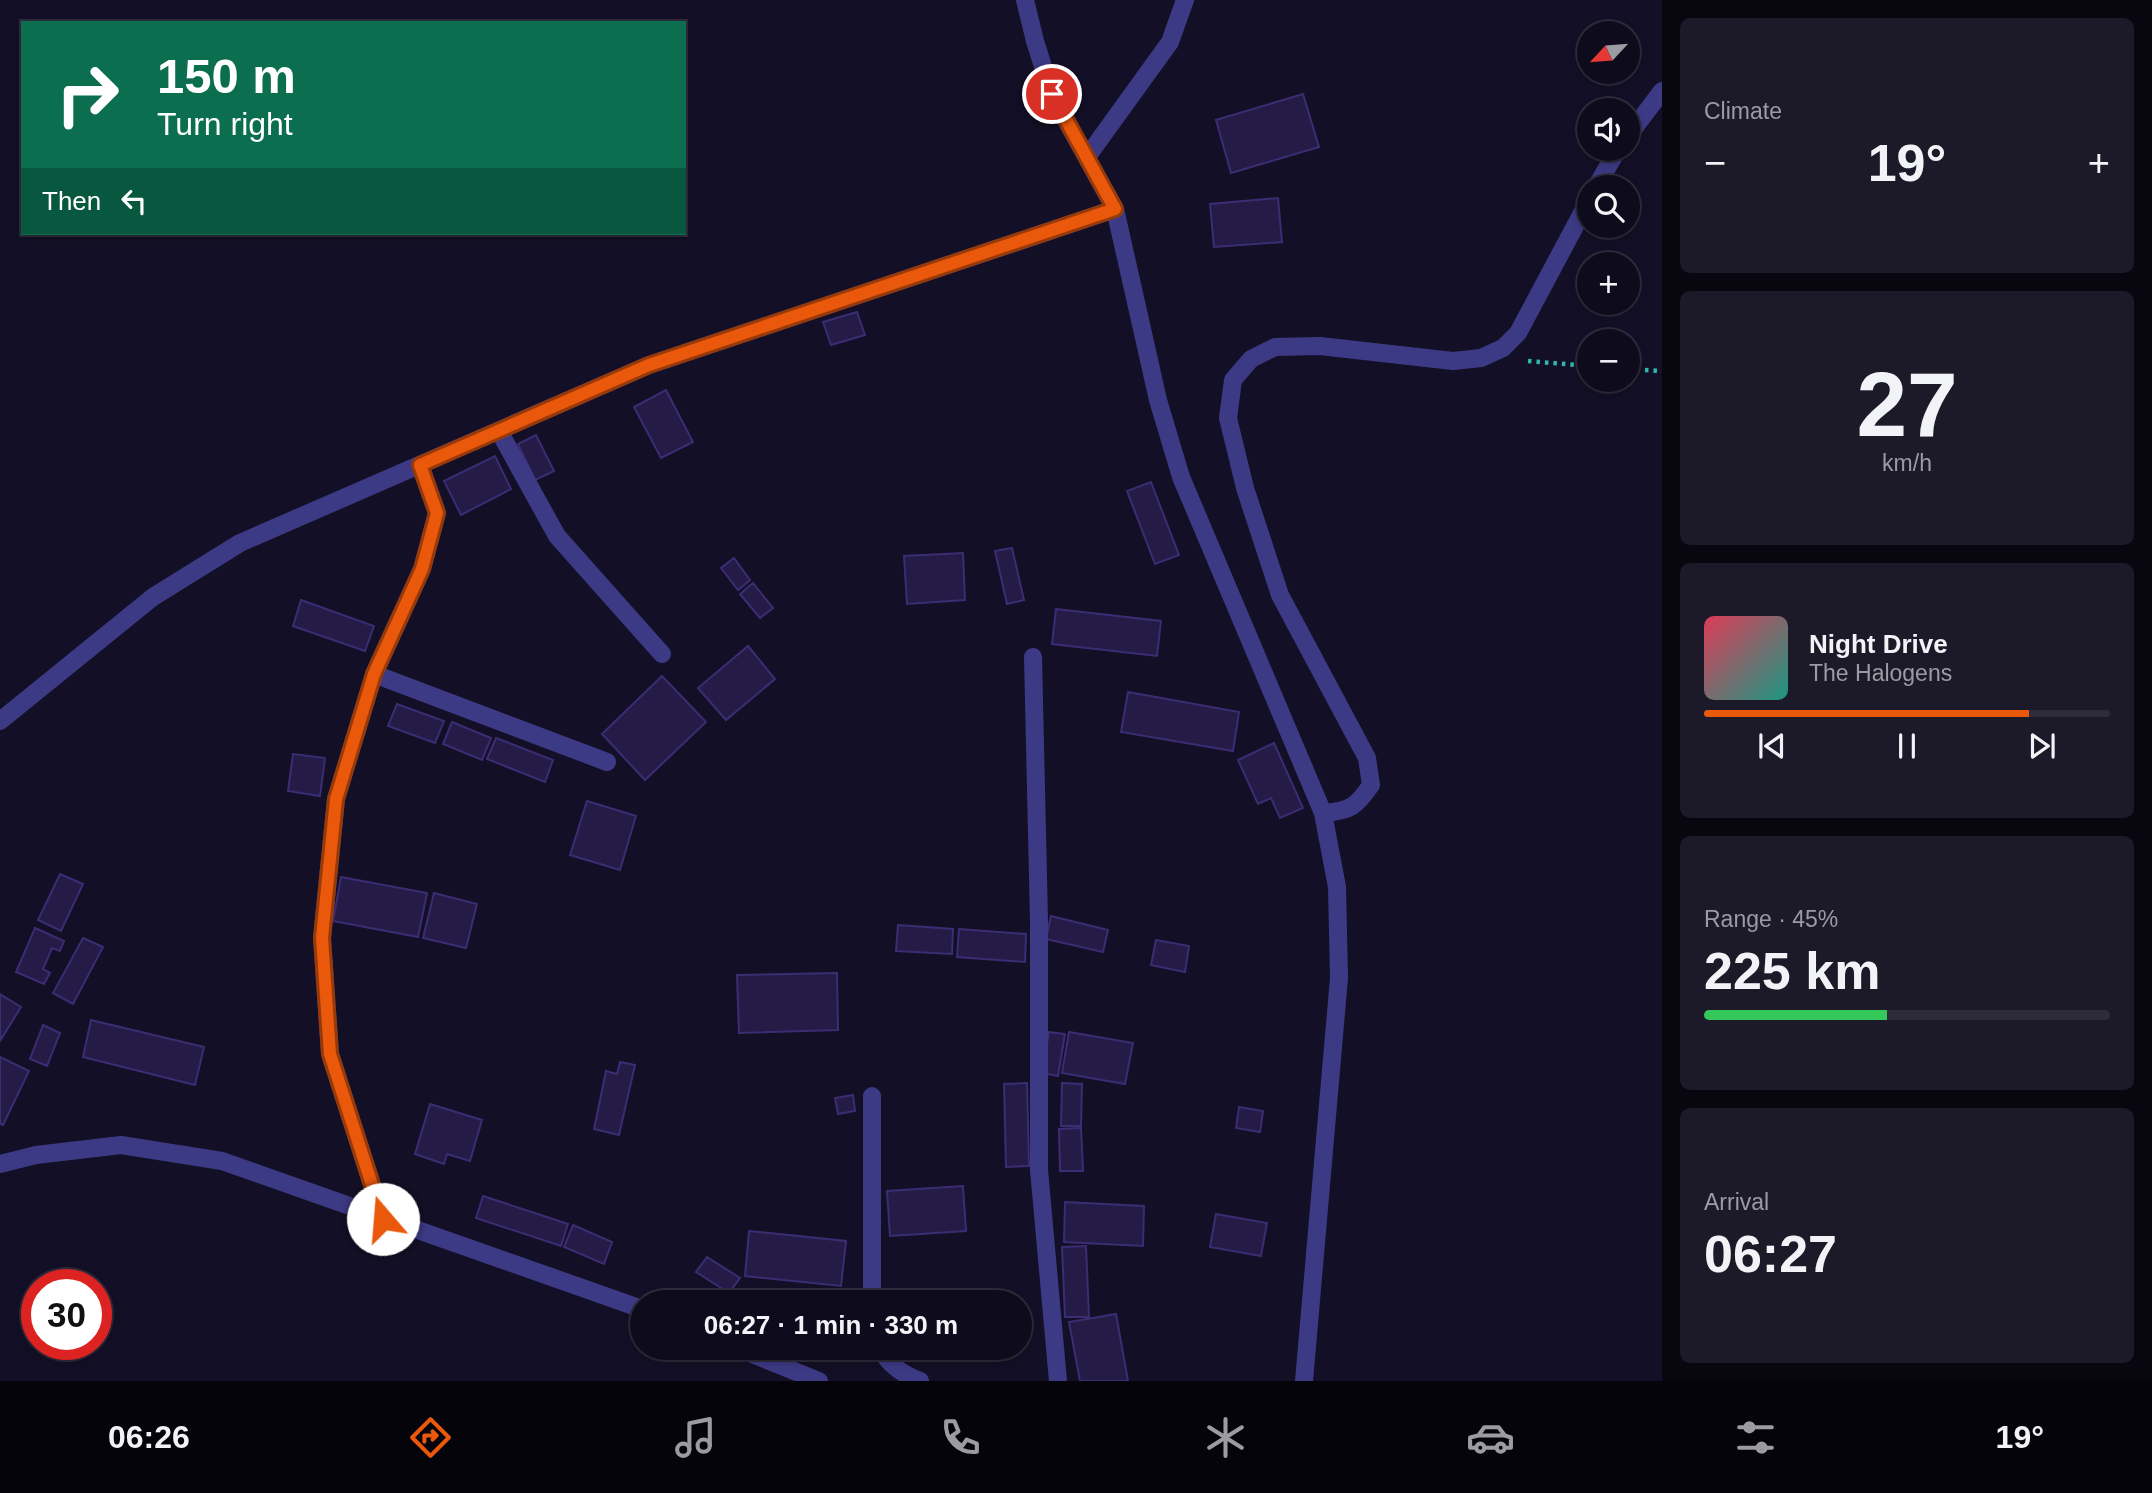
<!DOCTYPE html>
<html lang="en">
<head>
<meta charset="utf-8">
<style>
  :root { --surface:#0e0b1c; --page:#1c1929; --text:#f1f3f6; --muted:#9b9ba3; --line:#2e2b3b; --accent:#ea580c }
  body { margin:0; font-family:Arial,sans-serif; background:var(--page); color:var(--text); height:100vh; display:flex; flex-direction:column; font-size:26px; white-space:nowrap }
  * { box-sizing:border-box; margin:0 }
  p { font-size:23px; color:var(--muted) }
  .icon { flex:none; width:38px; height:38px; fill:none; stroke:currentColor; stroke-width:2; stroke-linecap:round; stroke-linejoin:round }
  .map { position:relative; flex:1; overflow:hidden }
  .drawer { display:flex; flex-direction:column; gap:18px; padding:18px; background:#08060f; width:490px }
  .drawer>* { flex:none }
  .hud { position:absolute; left:21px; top:21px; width:665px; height:214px; border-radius:0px; box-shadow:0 4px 10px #0003,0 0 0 2px var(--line); background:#0b6e4f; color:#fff; overflow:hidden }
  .needle { width:46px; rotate:244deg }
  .tools { position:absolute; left:1577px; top:21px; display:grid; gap:14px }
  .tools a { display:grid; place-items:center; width:63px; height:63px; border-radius:50%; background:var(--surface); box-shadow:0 4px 10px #0003,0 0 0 2px var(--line); font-size:35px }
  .speed { position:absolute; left:21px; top:1269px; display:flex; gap:14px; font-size:35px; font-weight:700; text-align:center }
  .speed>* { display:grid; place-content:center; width:91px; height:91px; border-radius:50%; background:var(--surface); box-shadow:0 4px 10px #0003,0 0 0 2px var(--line); line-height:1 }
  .speed .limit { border:10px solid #d22; background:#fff; color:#111 }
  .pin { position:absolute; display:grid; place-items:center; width:60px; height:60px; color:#fff; margin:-30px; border:4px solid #fff; border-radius:50%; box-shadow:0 2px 7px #0007 }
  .me { position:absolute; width:77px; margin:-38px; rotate:342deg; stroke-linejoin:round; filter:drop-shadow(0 0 5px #0008) }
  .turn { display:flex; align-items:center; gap:24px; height:147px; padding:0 21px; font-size:32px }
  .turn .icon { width:91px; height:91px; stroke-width:2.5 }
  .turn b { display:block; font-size:49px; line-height:60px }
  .then { display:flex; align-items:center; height:66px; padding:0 21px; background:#0003; gap:14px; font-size:26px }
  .big { font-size:52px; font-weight:700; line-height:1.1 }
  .drawer .widget { flex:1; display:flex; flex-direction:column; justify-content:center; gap:10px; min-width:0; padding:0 24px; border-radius:10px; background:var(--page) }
  .drawer .dial { align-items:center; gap:0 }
  .dial b { font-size:91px; line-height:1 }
  .song { display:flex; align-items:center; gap:21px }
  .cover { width:84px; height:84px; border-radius:10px; background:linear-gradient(135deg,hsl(350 70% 55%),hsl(170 70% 35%)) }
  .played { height:7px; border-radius:4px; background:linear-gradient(90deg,var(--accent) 80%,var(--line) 80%) }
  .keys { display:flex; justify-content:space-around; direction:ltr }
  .heat { display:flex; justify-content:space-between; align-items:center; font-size:38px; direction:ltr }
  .charge { height:10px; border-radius:5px; background:linear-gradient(90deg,#34c759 45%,var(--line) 0) }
  .trip { position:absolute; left:630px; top:1290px; width:402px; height:70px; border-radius:35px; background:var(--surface); box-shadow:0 4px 10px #0003,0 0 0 2px var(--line); font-weight:700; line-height:70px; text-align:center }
  .tab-bar { display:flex; height:112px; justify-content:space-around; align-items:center; background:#06040b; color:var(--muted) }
  .tab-bar .icon { width:49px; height:49px }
  .tab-bar .on { color:var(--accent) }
  .tab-bar b { font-size:32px; color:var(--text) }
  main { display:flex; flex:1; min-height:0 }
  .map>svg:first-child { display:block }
  .building { fill:#241b47; stroke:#3b2d73; stroke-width:2 }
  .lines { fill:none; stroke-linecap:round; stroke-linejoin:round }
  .path { stroke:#2fb8b0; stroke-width:4.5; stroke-dasharray:3.5 5; stroke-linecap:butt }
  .minor { stroke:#3d3a85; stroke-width:18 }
  .route-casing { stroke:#983908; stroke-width:18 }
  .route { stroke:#ea580c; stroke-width:12 }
</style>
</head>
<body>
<main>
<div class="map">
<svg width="1662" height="1381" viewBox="0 0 1662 1381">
  <rect width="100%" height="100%" fill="#130f26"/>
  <path class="building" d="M1303,94L1319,147L1231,173L1216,120Z
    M1278,198L1282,242L1214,247L1210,204Z
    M857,312L865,335L831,345L823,322Z
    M666,390L693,442L661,458L634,407Z
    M536,435L554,471L535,480L518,444Z
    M495,456L511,489L461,515L444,481Z
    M1151,482L1179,555L1155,564L1127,491Z
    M1012,548L1024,600L1007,604L995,551Z
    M963,553L965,600L907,604L904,556Z
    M734,558L750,580L738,590L721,568Z
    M753,583L773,608L760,618L740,594Z
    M301,600L374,626L365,651L293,626Z
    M1056,609L1161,621L1157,656L1052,644Z
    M748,646L775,679L726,720L698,688Z
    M662,676L706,722L645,780L602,734Z
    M1128,692L1239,712L1233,751L1121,732Z
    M397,704L444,721L435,743L388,726Z
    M452,722L491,738L482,760L443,744Z
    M496,738L553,760L545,782L487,759Z
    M1274,743L1303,808L1280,818L1271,798L1258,804L1238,760Z
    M293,754L325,758L320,796L288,791Z
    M587,801L636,816L620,870L570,855Z
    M60,874L83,884L61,931L38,920Z
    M341,877L427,893L418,937L333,921Z
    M434,893L477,904L466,948L423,938Z
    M1051,916L1108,930L1103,952L1046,939Z
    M898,925L953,929L952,954L896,951Z
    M35,928L64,941L60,951L52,948L43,969L50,973L44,984L16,972Z
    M959,929L1026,934L1025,962L957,957Z
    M83,938L103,947L73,1004L53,993Z
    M1156,940L1189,946L1185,972L1151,965Z
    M837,973L838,1030L739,1033L737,975Z
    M0,994L21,1007L0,1041Z
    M91,1020L204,1047L195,1085L83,1057Z
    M43,1025L60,1033L47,1066L30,1059Z
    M1049,1032L1065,1034L1058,1076L1042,1073Z
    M1069,1032L1133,1043L1125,1084L1062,1073Z
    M0,1057L29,1071L3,1125L0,1124Z
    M620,1062L635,1065L619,1135L594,1129L606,1071L617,1074Z
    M1027,1083L1029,1166L1006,1167L1004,1084Z
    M1062,1083L1082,1084L1081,1126H1061Z
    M853,1095L855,1111L838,1114L835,1098Z
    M430,1104L482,1120L470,1161L447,1154L444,1164L415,1154Z
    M1239,1107L1263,1111L1260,1132L1236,1128Z
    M1081,1128L1083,1171H1060L1059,1129Z
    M963,1186L966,1231L890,1236L887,1191Z
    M483,1196L568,1224L561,1246L476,1218Z
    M1065,1202L1144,1206L1143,1246L1064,1242Z
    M1216,1214L1267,1223L1261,1256L1210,1247Z
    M573,1225L612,1242L604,1264L564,1247Z
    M749,1231L846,1241L841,1286L745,1276Z
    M1086,1246L1089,1317H1065L1062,1247Z
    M707,1257L740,1278L729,1293L696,1272Z
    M1116,1314L1128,1381H1080L1069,1322Z"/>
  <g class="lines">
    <path class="path" d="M1528,361L1589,366
      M1628,369L1662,371"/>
    <path class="minor" d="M1025,0L1035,41L1052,95L1115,209L1158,400L1181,477L1323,813L1337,887L1339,978L1304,1381
      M1628,136L1662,91
      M1087,157L1170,42L1185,0
      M1596,187L1618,149
      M499,431L557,536L662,654
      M1033,657L1039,921V1170L1058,1381
      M374,674L607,762
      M0,721L153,597L240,543L649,365L1115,209
      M1323,813C1350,811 1356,807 1371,785L1367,758L1280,595L1245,488L1228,418L1233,380L1251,359L1275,347L1320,346L1453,361L1481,358L1503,348L1518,333L1589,200
      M872,1096V1302
      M0,1164L36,1155L121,1145L222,1161L642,1309
      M383,1219L330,1054L322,938L336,799L374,674L422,569L437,513L420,465
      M737,1348L819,1381
      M880,1348C889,1365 902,1374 920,1381"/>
  </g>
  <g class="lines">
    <g class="route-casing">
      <path id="route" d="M383,1219L330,1054L322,938L336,799L374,674L422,569L437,513L420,465L649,365L1115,209L1052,94"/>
    </g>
    <use href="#route" class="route"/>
  </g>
</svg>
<div class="tools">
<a><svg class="needle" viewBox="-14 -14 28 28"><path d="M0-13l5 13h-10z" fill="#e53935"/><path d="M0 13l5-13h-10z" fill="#9b9ba3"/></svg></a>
<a><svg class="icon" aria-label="sound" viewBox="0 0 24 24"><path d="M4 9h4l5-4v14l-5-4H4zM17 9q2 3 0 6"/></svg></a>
<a><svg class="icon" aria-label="search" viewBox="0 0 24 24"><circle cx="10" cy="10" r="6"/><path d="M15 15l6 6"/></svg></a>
<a>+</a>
<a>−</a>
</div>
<div class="speed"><div class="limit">30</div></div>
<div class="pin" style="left:1052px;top:94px;background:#d93025"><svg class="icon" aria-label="arrive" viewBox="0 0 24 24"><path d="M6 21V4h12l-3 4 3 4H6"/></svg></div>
<svg class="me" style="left:383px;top:1219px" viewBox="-20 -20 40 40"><circle r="19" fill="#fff"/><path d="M0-13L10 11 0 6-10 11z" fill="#ea580c"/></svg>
<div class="trip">06:27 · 1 min · 330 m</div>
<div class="hud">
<div class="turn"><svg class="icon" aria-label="right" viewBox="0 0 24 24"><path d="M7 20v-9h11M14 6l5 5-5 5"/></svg><div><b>150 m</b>Turn right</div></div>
<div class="then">Then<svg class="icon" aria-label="left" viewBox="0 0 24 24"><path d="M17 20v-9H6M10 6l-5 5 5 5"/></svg></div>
</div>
</div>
<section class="drawer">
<div class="widget"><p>Climate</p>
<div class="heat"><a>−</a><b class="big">19°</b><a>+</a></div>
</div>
<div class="widget dial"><b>27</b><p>km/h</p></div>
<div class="widget">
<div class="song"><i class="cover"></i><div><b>Night Drive</b><p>The Halogens</p></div></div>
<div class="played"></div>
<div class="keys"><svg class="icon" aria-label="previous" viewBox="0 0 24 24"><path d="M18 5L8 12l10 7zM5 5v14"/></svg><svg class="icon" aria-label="pause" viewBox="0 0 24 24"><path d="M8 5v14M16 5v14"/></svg><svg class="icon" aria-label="next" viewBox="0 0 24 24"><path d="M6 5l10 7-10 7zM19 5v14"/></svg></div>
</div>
<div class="widget"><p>Range · 45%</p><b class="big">225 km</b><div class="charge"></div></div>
<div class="widget"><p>Arrival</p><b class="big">06:27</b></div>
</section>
</main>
<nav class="tab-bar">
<b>06:26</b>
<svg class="icon on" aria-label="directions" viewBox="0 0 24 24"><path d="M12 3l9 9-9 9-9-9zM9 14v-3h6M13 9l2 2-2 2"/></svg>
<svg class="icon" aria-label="music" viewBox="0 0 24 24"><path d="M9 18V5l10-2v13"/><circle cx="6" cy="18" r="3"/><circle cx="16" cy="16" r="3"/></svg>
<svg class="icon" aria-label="phone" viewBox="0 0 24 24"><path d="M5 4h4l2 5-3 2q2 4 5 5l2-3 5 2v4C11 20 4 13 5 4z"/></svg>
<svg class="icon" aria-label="climate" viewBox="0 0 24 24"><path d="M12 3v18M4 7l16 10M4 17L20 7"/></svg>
<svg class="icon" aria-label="car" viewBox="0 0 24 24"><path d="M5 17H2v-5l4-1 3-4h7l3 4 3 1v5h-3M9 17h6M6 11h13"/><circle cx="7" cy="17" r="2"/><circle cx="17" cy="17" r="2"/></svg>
<svg class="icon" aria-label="filters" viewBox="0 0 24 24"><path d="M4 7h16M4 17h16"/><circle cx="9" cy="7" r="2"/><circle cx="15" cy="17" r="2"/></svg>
<b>19°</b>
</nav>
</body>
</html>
